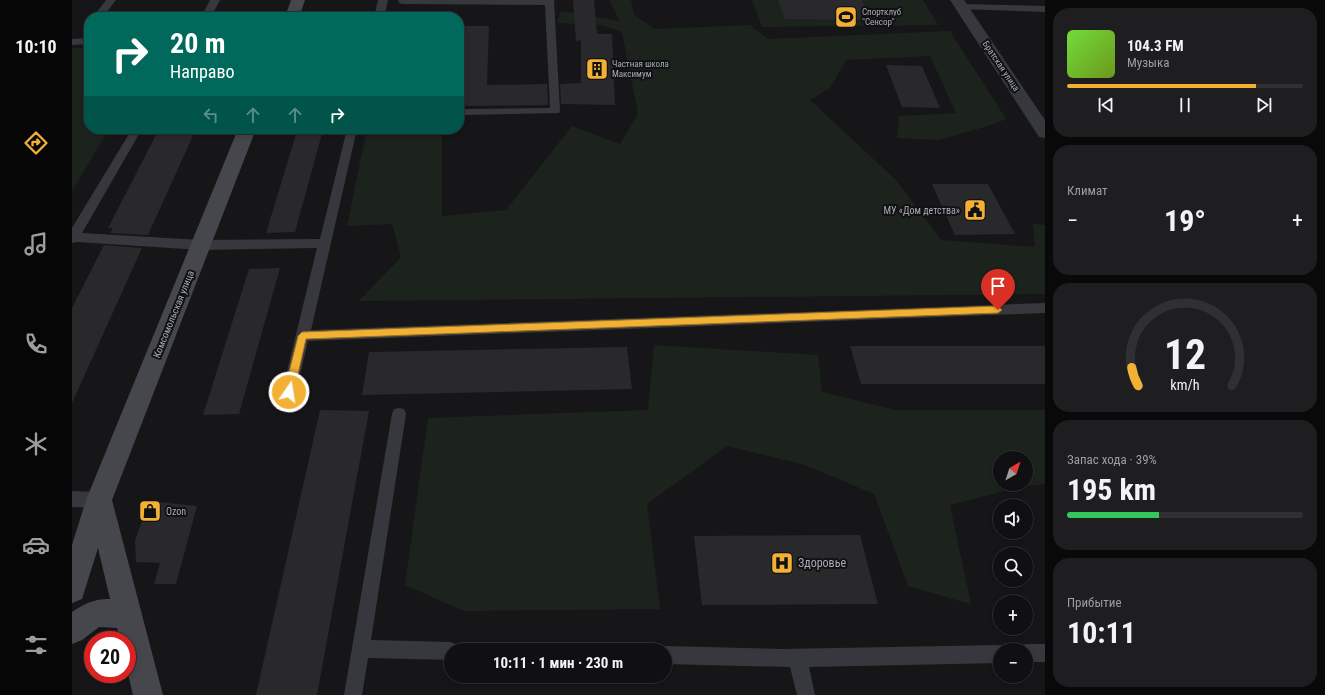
<!DOCTYPE html>
<html lang="ru">
<head>
<meta charset="utf-8">
<style>
  :root { --surface:#101012; --page:#1e1e20; --text:#f1f3f6; --muted:#9c9d9f; --line:#303032; --accent:#f2b134 }
  body { margin:0; font-family:"Roboto Condensed",sans-serif; background:var(--page); color:var(--text); height:100vh; display:flex; flex-direction:column; font-size:15px; white-space:nowrap }
  * { box-sizing:border-box; margin:0 }
  p { font-size:13px; color:var(--muted) }
  .icon { flex:none; width:22px; height:22px; fill:none; stroke:currentColor; stroke-width:2; stroke-linecap:round; stroke-linejoin:round }
  .map { position:relative; flex:1; overflow:hidden }
  .sheet { display:flex; flex-direction:column; gap:8px; padding:8px; background:#09090a; width:280px }
  .sheet>* { flex:none }
  .hud { position:absolute; left:12px; top:12px; width:380px; height:122px; border-radius:16px; box-shadow:0 2px 6px #0003,0 0 0 1px var(--line); background:#00695c; color:#fff; overflow:hidden }
  .needle { width:26px; rotate:39deg }
  .buttons { position:absolute; left:921px; top:451px; display:grid; gap:8px }
  .buttons a { display:grid; place-items:center; width:40px; height:40px; border-radius:50%; background:var(--surface); box-shadow:0 2px 6px #0003,0 0 0 1px var(--line); font-size:20px }
  .speed { position:absolute; left:12px; top:631px; display:flex; gap:8px; font-size:20px; font-weight:700; text-align:center }
  .speed>* { display:grid; place-content:center; width:52px; height:52px; border-radius:50%; background:var(--surface); box-shadow:0 2px 6px #0003,0 0 0 1px var(--line); line-height:1 }
  .speed .limit { border:6px solid #d22; background:#fff; color:#111 }
  .pin { position:absolute; display:grid; place-items:center; width:34px; height:34px; color:#fff; margin:-41px -17px; border-radius:50% 50% 50% 0; rotate:-45deg; box-shadow:0 0 4px #0007 }
  .pin .icon { rotate:45deg }
  .me { position:absolute; width:44px; margin:-22px; rotate:13deg; stroke-linejoin:round; filter:drop-shadow(0 0 3px #0008) }
  .turn { display:flex; align-items:center; gap:14px; height:84px; padding:0 20px; font-size:18px }
  .turn .icon { width:52px; height:52px; stroke-width:2.5 }
  .turn b { display:block; font-size:28px; line-height:34px }
  .lanes { display:flex; align-items:center; height:38px; padding:0 20px; background:#0003; justify-content:center; gap:20px; direction:ltr }
  .lanes .off { opacity:.35 }
  .big { font-size:30px; font-weight:700; line-height:1.1 }
  .sheet .card { flex:1; display:flex; flex-direction:column; justify-content:center; gap:6px; min-width:0; padding:0 14px; border-radius:16px; background:var(--page) }
  .sheet .dial { align-items:center; gap:0 }
  .dial svg { height:104px; overflow:visible; fill:none; stroke:var(--line); stroke-width:7; stroke-linecap:round; text-anchor:middle }
  .dial text { fill:var(--text); stroke:none }
  .song { display:flex; align-items:center; gap:12px }
  .cover { width:48px; height:48px; border-radius:6px; background:linear-gradient(135deg,hsl(100 70% 55%),hsl(80 70% 35%)) }
  .played { height:4px; border-radius:2px; background:linear-gradient(90deg,var(--accent) 80%,var(--line) 80%) }
  .keys { display:flex; justify-content:space-around; direction:ltr }
  .heat { display:flex; justify-content:space-between; align-items:center; font-size:22px; direction:ltr }
  .charge { height:6px; border-radius:3px; background:linear-gradient(90deg,#34c759 39%,var(--line) 0) }
  .trip { position:absolute; left:372px; top:643px; width:228px; height:40px; border-radius:20px; background:var(--surface); box-shadow:0 2px 6px #0003,0 0 0 1px var(--line); font-weight:700; line-height:40px; text-align:center }
  main { display:flex; flex:1; min-height:0 }
  .menu { display:flex; flex-direction:column; width:72px; justify-content:space-around; align-items:center; background:#060607; color:var(--muted) }
  .menu .icon { width:28px; height:28px }
  .menu .on { color:var(--accent) }
  .menu b { font-size:18px; color:var(--text) }
  .map>svg:first-child { display:block }
  .green { fill:#1c231d; fill-rule:evenodd }
  .building { fill:#29292c }
  .lines { fill:none; stroke-linecap:round; stroke-linejoin:round }
  .lane { fill:#37383d; fill-rule:evenodd }
  .street { fill:#37383d; fill-rule:evenodd }
  .secondary { fill:#45474d; fill-rule:evenodd }
  .route { fill:#f2b134; stroke:#9d7322 }
  .labels { text-anchor:middle; stroke-width:4; stroke-linejoin:round; paint-order:stroke }
  .far-poi-label { font-size:9px; fill:#a8adb8; stroke:#111113; text-anchor:start }
  .far-street-label { font-size:9px; fill:#a8adb8; stroke:#111113 }
  .poi-label { font-size:10px; fill:#a8adb8; stroke:#111113; text-anchor:end }
  .street-label { font-size:10px; fill:#a8adb8; stroke:#111113 }
  .near-poi-label { font-size:12px; fill:#a8adb8; stroke:#111113; text-anchor:start }
</style>
</head>
<body>
<main>
<nav class="menu">
<b>10:10</b>
<svg class="icon on" aria-label="directions" viewBox="0 0 24 24"><path d="M12 3l9 9-9 9-9-9zM9 14v-3h6M13 9l2 2-2 2"/></svg>
<svg class="icon" aria-label="music" viewBox="0 0 24 24"><path d="M9 18V5l10-2v13"/><circle cx="6" cy="18" r="3"/><circle cx="16" cy="16" r="3"/></svg>
<svg class="icon" aria-label="phone" viewBox="0 0 24 24"><path d="M5 4h4l2 5-3 2q2 4 5 5l2-3 5 2v4C11 20 4 13 5 4z"/></svg>
<svg class="icon" aria-label="climate" viewBox="0 0 24 24"><path d="M12 3v18M4 7l16 10M4 17L20 7"/></svg>
<svg class="icon" aria-label="car" viewBox="0 0 24 24"><path d="M5 17H2v-5l4-1 3-4h7l3 4 3 1v5h-3M9 17h6M6 11h13"/><circle cx="7" cy="17" r="2"/><circle cx="17" cy="17" r="2"/></svg>
<svg class="icon" aria-label="filters" viewBox="0 0 24 24"><path d="M4 7h16M4 17h16"/><circle cx="9" cy="7" r="2"/><circle cx="15" cy="17" r="2"/></svg>
</nav>
<div class="map">
<svg width="973" height="695" viewBox="0 0 973 695">
  <rect width="100%" height="100%" fill="#161618"/>
  <path class="green" d="M537,0H559L562,15L583,29L678,25L696,39L878,31L934,119L919,125L867,140L825,138L827,116L884,113L858,56L774,60L758,88L738,100L825,181L869,240L963,247L961,224L973,225V294L287,301L329,257L320,224L275,226L295,129L370,132V216L434,210L500,126L548,144L566,114L550,32L529,25L485,23L489,11L548,21Z
    M680,0H851L866,25L690,27Z
    M0,48H17V129H37L0,191Z
    M582,345L746,355L750,392L824,410H973V484L944,488L878,505L899,604L836,586L802,494L733,465L655,446L575,504L588,609L392,611L333,585L356,418L576,410ZM928,458H954V484H928Z"/>
  <path class="building" d="M501,0H522L525,34H540L543,105L489,104L488,84L509,83V40L504,41Z
    M706,0H790L799,20L713,19Z
    M387,26H417L415,85L475,84L476,105L387,106Z
    M814,65L850,66L868,108L830,107Z
    M87,129H124L76,235L38,233L41,228H36Z
    M251,130L223,232L194,233L225,131Z
    M860,184H916L943,234L883,235Z
    M32,245L70,248L0,403V308Z
    M208,268L167,414L131,415L177,269Z
    M778,346H973V384H789Z
    M555,347L560,389L290,395L297,352Z
    M248,410L297,411L245,695H184Z
    M77,501L125,506L104,584H82L88,563L64,562L63,541Z
    M788,535L806,604L630,605L622,536Z"/>
  <g class="lines">
    <path class="lane" d="M34,0H44L31,17H21Z
      M138,0H148L139,17H129Z
      M306,0H316L312,17H302Z
      M326,0H482L488,111L487,113L393,115L388,112L393,109L478,108L473,5L330,4L327,3Z
      M890,4L973,6V12L887,9L885,7L887,5Z
      M17,38V44L0,45V39Z
      M60,129H70L10,233L129,240L248,239L275,129H285L239,330L973,303V313L236,341L224,392L222,396L217,398L212,396L210,392L245,248L129,250L5,242L0,243V228Z
      M327,408L332,409L334,414L299,640L379,642L385,645L388,650H379V660L296,658L290,695H272L320,414L322,409Z
      M0,491L27,492L33,495L35,500L33,505L27,508L0,507Z
      M954,644H973V662H954V650H946L947,646Z
      M928,645L935,647L936,650H928V663L737,667L743,695H725L718,667L593,664V650H586L593,646L710,649Z"/>
    <path class="street" d="M878,0H892L973,120V138L967,137Z"/>
    <path class="secondary" d="M219,0H233L227,17H213Z
      M166,129H184L40,500L91,695H61L55,670V640H48L45,628L27,627L10,640L0,644V612C11,604 24,598 38,599L26,548L10,599L0,603V545L14,500Z"/>
  </g>
  <path class="route" d="M926,306L930,310L926,313L234,339L222,392L220,395H213L212,392L226,336L230,332Z"/>
  <defs>
    <g id="stadium-square" transform="scale(1.15)"><rect x="-9" y="-9" width="18" height="18" rx="4" fill="#f2b134" stroke="#111113"/><path d="M0-5a6.5 5 0 1 0 0 10a6.5 5 0 1 0 0-10ZM-3.5-1.8h7v3.6h-7Z" fill="#111"/></g>
    <g id="building-square" transform="scale(1.15)"><rect x="-9" y="-9" width="18" height="18" rx="4" fill="#f2b134" stroke="#111113"/><path d="M-4-6H4V6H1V3H-1V6H-4ZM-2.5-4.3h1.7v1.8h-1.7ZM.8-4.3h1.7v1.8H.8ZM-2.5-1h1.7V.8h-1.7ZM.8-1h1.7V.8H.8Z" fill="#111"/></g>
    <g id="civic-square" transform="scale(1.15)"><rect x="-9" y="-9" width="18" height="18" rx="4" fill="#f2b134" stroke="#111113"/><path d="M-.6-6.5H3V-4.5H.6V-3L4-1V1h2V6H-6V1h2V-1L-.6-3ZM-1.2 2.5V6h2.4V2.5Z" fill="#111"/></g>
    <g id="shop-square" transform="scale(1.15)"><rect x="-9" y="-9" width="18" height="18" rx="4" fill="#f2b134" stroke="#111113"/><path d="M-5-2.5h2.3a2.7 3.5 0 0 1 5.4 0H5L5.5 6h-11ZM-1.5-2.5h3a1.5 2.3 0 0 0-3 0Z" fill="#111"/></g>
    <g id="hospital-square" transform="scale(1.15)"><rect x="-9" y="-9" width="18" height="18" rx="4" fill="#f2b134" stroke="#111113"/><path d="M-5-5h3v3.5h4V-5h3V5h-3V1.5h-4V5h-3Z" fill="#111"/></g>
  </defs>
  <g fill-rule="evenodd">
    <use href="#stadium-square" x="774" y="17"/>
    <use href="#building-square" x="525" y="69"/>
    <use href="#civic-square" x="903" y="210"/>
    <use href="#shop-square" x="78" y="511"/>
    <use href="#hospital-square" x="710" y="563"/>
  </g>
  <g class="labels">
    <g class="far-poi-label">
      <text x="790" y="15">Спортклуб<tspan x="790" dy="10">"Сенсор"</tspan></text>
      <text x="540" y="67">Частная школа<tspan x="540" dy="10">Максимум</tspan></text>
    </g>
    <g class="far-street-label">
      <text transform="translate(929 66) rotate(56)" y="3">Братская улица</text>
    </g>
    <g class="poi-label">
      <text x="888" y="214">МУ «Дом детства»</text>
      <text x="94" y="515" text-anchor="start">Ozon</text>
    </g>
    <g class="street-label">
      <text transform="translate(101 314) rotate(-68)" y="4">Комсомольская улица</text>
    </g>
    <g class="near-poi-label">
      <text x="726" y="567">Здоровье</text>
    </g>
  </g>
</svg>
<div class="buttons">
<a><svg class="needle" viewBox="-14 -14 28 28"><path d="M0-13l5 13h-10z" fill="#e53935"/><path d="M0 13l5-13h-10z" fill="#9c9d9f"/></svg></a>
<a><svg class="icon" aria-label="sound" viewBox="0 0 24 24"><path d="M4 9h4l5-4v14l-5-4H4zM17 9q2 3 0 6"/></svg></a>
<a><svg class="icon" aria-label="search" viewBox="0 0 24 24"><circle cx="10" cy="10" r="6"/><path d="M15 15l6 6"/></svg></a>
<a>+</a>
<a>−</a>
</div>
<div class="speed"><div class="limit">20</div></div>
<div class="pin" style="left:926px;top:310px;background:#d93025"><svg class="icon" aria-label="arrive" viewBox="0 0 24 24"><path d="M6 21V4h12l-3 4 3 4H6"/></svg></div>
<svg class="me" style="left:217px;top:392px" viewBox="-20 -20 40 40"><circle r="17" fill="#f2b134" stroke="#fff" stroke-width="3"/><path d="M0-11L8 9 0 5-8 9z" fill="#fff"/></svg>
<div class="trip">10:11 · 1 мин · 230 m</div>
<div class="hud">
<div class="turn"><svg class="icon" aria-label="right" viewBox="0 0 24 24"><path d="M7 20v-9h11M14 6l5 5-5 5"/></svg><div><b>20 m</b>Направо</div></div>
<div class="lanes"><svg class="icon off" aria-label="left" viewBox="0 0 24 24"><path d="M17 20v-9H6M10 6l-5 5 5 5"/></svg><svg class="icon off" aria-label="ahead" viewBox="0 0 24 24"><path d="M12 20V5M6 11l6-6 6 6"/></svg><svg class="icon off" aria-label="ahead" viewBox="0 0 24 24"><path d="M12 20V5M6 11l6-6 6 6"/></svg><svg class="icon" aria-label="right" viewBox="0 0 24 24"><path d="M7 20v-9h11M14 6l5 5-5 5"/></svg></div>
</div>
</div>
<section class="sheet">
<div class="card">
<div class="song"><i class="cover"></i><div><b>104.3 FM</b><p>Музыка</p></div></div>
<div class="played"></div>
<div class="keys"><svg class="icon" aria-label="previous" viewBox="0 0 24 24"><path d="M18 5L8 12l10 7zM5 5v14"/></svg><svg class="icon" aria-label="pause" viewBox="0 0 24 24"><path d="M8 5v14M16 5v14"/></svg><svg class="icon" aria-label="next" viewBox="0 0 24 24"><path d="M6 5l10 7-10 7zM19 5v14"/></svg></div>
</div>
<div class="card"><p>Климат</p>
<div class="heat"><a>−</a><b class="big">19°</b><a>+</a></div>
</div>
<div class="card dial"><svg viewBox="0 0 100 80">
<path d="M14 69A42 42 0 1 1 86 69"/>
<path d="M14 69A42 42 0 0 1 9 55" stroke="#f2b134"/>
<text x="50" y="56" font-size="32" font-weight="700">12</text>
<text x="50" y="72" font-size="11">km/h</text>
</svg></div>
<div class="card"><p>Запас хода · 39%</p><b class="big">195 km</b><div class="charge"></div></div>
<div class="card"><p>Прибытие</p><b class="big">10:11</b></div>
</section>
</main>
</body>
</html>
